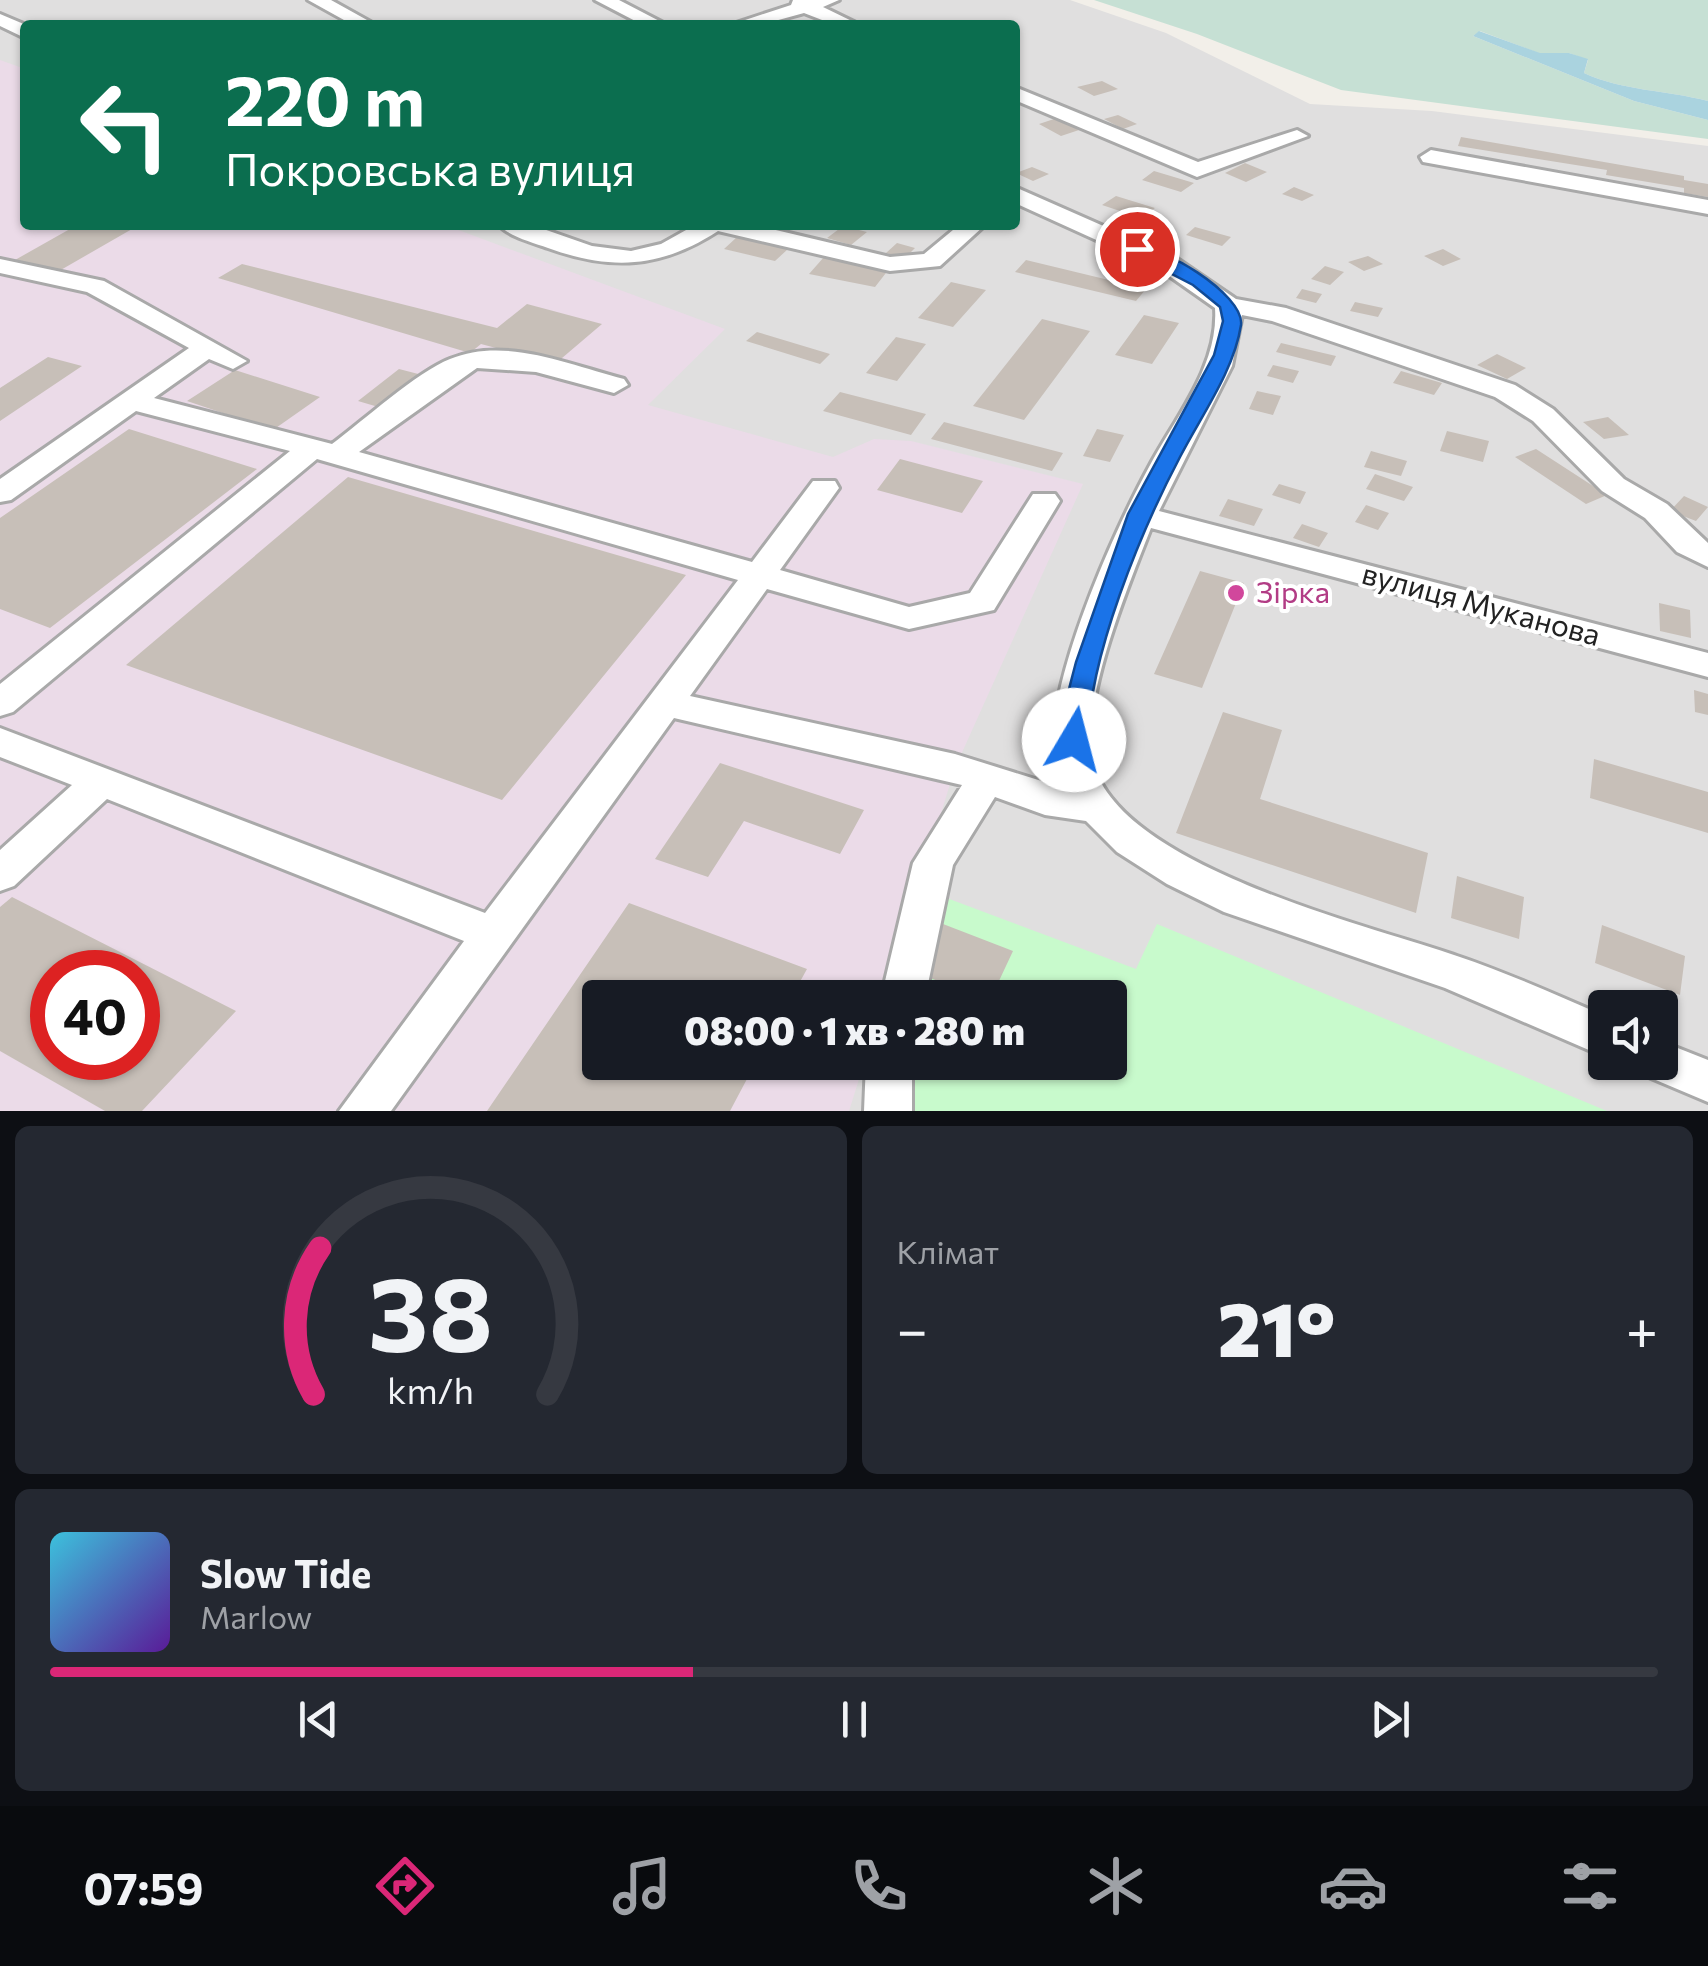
<!DOCTYPE html>
<html lang="uk">
<head>
<meta charset="utf-8">
<style>
  :root { --surface:#171b24; --page:#242831; --text:#f1f3f6; --muted:#9ea1a6; --line:#363941; --accent:#db2777 }
  body { margin:0; font-family:Commissioner,sans-serif; background:var(--page); color:var(--text); height:100vh; display:flex; flex-direction:column; font-size:38px; white-space:nowrap }
  * { box-sizing:border-box; margin:0 }
  p { font-size:32px; color:var(--muted) }
  .icon { flex:none; width:55px; height:55px; fill:none; stroke:currentColor; stroke-width:2; stroke-linecap:round; stroke-linejoin:round }
  .map { position:relative; height:1111px; overflow:hidden }
  .panel { display:flex; flex-direction:column; gap:15px; padding:15px; background:#0d0f14; flex:1 }
  .panel>* { flex:none }
  .top-card { position:absolute; left:20px; top:20px; width:1000px; height:210px; border-radius:10px; box-shadow:0 2px 8px #0004; background:#0b6e4f; color:#fff; overflow:hidden }
  .controls { position:absolute; left:1588px; top:990px; display:grid; gap:20px }
  .controls a { display:grid; place-items:center; width:90px; height:90px; border-radius:10px; background:var(--surface); box-shadow:0 2px 8px #0004; font-size:50px }
  .speed { position:absolute; left:30px; top:950px; display:flex; gap:20px; font-size:50px; font-weight:700; text-align:center }
  .speed>* { display:grid; place-content:center; width:130px; height:130px; border-radius:50%; background:var(--surface); box-shadow:0 2px 8px #0004; line-height:1 }
  .speed .limit { border:15px solid #d22; background:#fff; color:#111 }
  .pin { position:absolute; display:grid; place-items:center; width:85px; height:85px; color:#fff; margin:-42px; border:5px solid #fff; border-radius:50%; box-shadow:0 2px 10px #0007 }
  .me { position:absolute; width:110px; margin:-55px; rotate:8deg; stroke-linejoin:round; filter:drop-shadow(0 0 8px #0008) }
  .turn { display:flex; align-items:center; gap:35px; height:210px; padding:0 40px; font-size:45px }
  .turn .icon { width:130px; height:130px; stroke-width:2.5 }
  .turn b { display:block; font-size:70px; line-height:85px }
  .big { font-size:75px; font-weight:800; line-height:1.1 }
  .panel .card { flex:1; display:flex; flex-direction:column; justify-content:center; gap:15px; min-width:0; padding:0 35px; border-radius:15px; background:var(--page) }
  .panel .dial { align-items:center; gap:0 }
  .dial svg { height:260px; overflow:visible; fill:none; stroke:var(--line); stroke-width:7; stroke-linecap:round; text-anchor:middle }
  .dial text { fill:var(--text); stroke:none }
  .song { display:flex; align-items:center; gap:30px }
  .cover { width:120px; height:120px; border-radius:15px; background:linear-gradient(135deg,hsl(190 70% 55%),hsl(270 70% 35%)) }
  .played { height:10px; border-radius:5px; background:linear-gradient(90deg,var(--accent) 40%,var(--line) 40%) }
  .keys { display:flex; justify-content:space-around; direction:ltr }
  .heat { display:flex; justify-content:space-between; align-items:center; font-size:55px; direction:ltr }
  .panel .tiles { flex:1; display:grid; gap:15px; grid-template-columns:1fr 1fr }
  .card:last-child { grid-column:span 2 }
  .trip { position:absolute; left:582px; top:980px; width:545px; height:100px; border-radius:10px; background:var(--surface); box-shadow:0 2px 8px #0004; font-weight:800; line-height:100px; text-align:center }
  .tab-bar { display:flex; height:160px; justify-content:space-around; align-items:center; background:#090b0e; color:var(--muted) }
  .tab-bar .icon { width:70px; height:70px }
  .tab-bar .active { color:var(--accent) }
  .tab-bar b { font-size:45px; color:var(--text) }
  .map>svg:first-child { display:block }
  .residential { fill:#e0dfdf; fill-rule:evenodd }
  .industrial { fill:#ebdbe8; fill-rule:evenodd }
  .wetland { fill:#c6e0d4 }
  .park { fill:#c8facc }
  .water { fill:#aad3df }
  .building { fill:#c7bfb8; fill-rule:evenodd }
  .lines { fill:none; stroke-linecap:round; stroke-linejoin:round }
  .minor-casing { stroke:#a9a9a9; stroke-width:6 }
  .minor { fill:#fff; fill-rule:evenodd }
  .route { fill:#1a73e8; stroke:#114b97; stroke-width:2.5 }
  .hotel-dot { fill:#d1479c; stroke:#fff; stroke-width:4 }
  .labels { text-anchor:middle; stroke-width:8; stroke-linejoin:round; paint-order:stroke }
  .hotel-label { font-size:30px; fill:#b23c85; stroke:#fff; text-anchor:start }
  .street-label { font-size:30px; fill:#222; stroke:#fff }
</style>
</head>
<body>
<div class="map">
<svg width="1708" height="1111" viewBox="0 0 1708 1111">
  <rect width="100%" height="100%" fill="#f2efe9"/>
  <path class="residential" d="M0,0H1070L1166,33L1310,104L1432,111L1708,146V1111H0ZM25,25H1015V225H25ZM52,972H138V1058H52ZM600,998H1110V1062H600ZM1605,1008H1660V1062H1605Z"/>
  <path class="industrial" d="M0,60L25,69V225H445L725,329L648,405L833,457L874,439L911,441L1083,484L955,768L884,997L600,998V1062L864,1063L849,1111H0ZM52,972H138V1058H52Z"/>
  <path class="wetland" d="M1094,0H1708V101C1666,90 1623,91 1584,73L1588,60L1569,53L1541,54L1480,31L1473,36L1634,101L1708,120V139L1341,90L1197,34Z"/>
  <path class="park" d="M944,897L1136,969L1157,924L1607,1111H910L911,1063L1110,1062V998L913,997Z"/>
  <path class="water" d="M1479,31L1540,53H1569L1588,59L1584,73C1623,91 1666,90 1708,101V120L1634,101L1473,36Z"/>
  <path class="building" d="M1102,81L1118,89L1094,96L1077,87Z
    M1118,115L1137,124L1123,129L1104,119Z
    M1057,118L1079,130L1061,136L1039,124Z
    M1461,137L1684,176V180L1708,184V197L1684,193V188L1606,175L1607,170L1458,146Z
    M1245,163L1267,172L1246,182L1225,173Z
    M1032,167L1049,174L1033,181L1016,173Z
    M1154,171L1194,183L1181,192L1142,180Z
    M1294,187L1314,195L1302,201L1282,194Z
    M1116,196L1155,208L1141,218L1102,205Z
    M77,225H139L59,271L15,260Z
    M843,226L867,232L851,245L827,238Z
    M1195,227L1231,237L1222,246L1186,235Z
    M737,237L788,249L775,261L724,249Z
    M897,243L915,248L905,258L886,253Z
    M1443,249L1461,259L1443,266L1424,256Z
    M1368,256L1383,264L1364,271L1348,262Z
    M824,257L889,269L875,287L809,274Z
    M1026,260L1146,289L1136,301L1015,272Z
    M242,264L497,328L527,304L602,324L555,364L481,344L470,353L218,278Z
    M1325,266L1344,272L1330,285L1311,279Z
    M951,282L986,290L953,327L918,318Z
    M1302,289L1322,294L1316,303L1296,298Z
    M1355,302L1383,308L1378,317L1350,311Z
    M1144,315L1179,323L1152,364L1115,355Z
    M1042,319L1090,331L1024,420L973,406Z
    M757,332L830,354L820,364L746,341Z
    M896,337L926,344L897,381L866,373Z
    M1281,343L1336,356L1331,366L1276,352Z
    M1497,354L1526,368L1507,379L1477,365Z
    M48,357L82,366L0,421V388Z
    M1273,365L1299,371L1293,383L1267,376Z
    M399,369L426,376L385,409L358,401Z
    M235,370L320,397L273,430L187,401Z
    M1401,371L1442,383L1434,395L1393,383Z
    M1257,391L1281,396L1273,415L1249,409Z
    M840,392L926,414L911,435L823,411Z
    M1608,417L1629,435L1604,439L1583,422Z
    M944,422L1063,453L1052,471L931,439Z
    M129,429L257,469L50,628L0,609V518Z
    M1097,429L1124,435L1110,462L1083,456Z
    M1447,431L1489,441L1483,462L1440,451Z
    M1536,449L1607,495L1586,504L1515,457Z
    M1371,451L1407,461L1401,476L1364,467Z
    M900,459L983,481L962,513L877,490Z
    M1375,474L1413,487L1404,501L1366,489Z
    M348,477L686,575L502,800L126,665Z
    M1279,484L1306,492L1300,504L1272,495Z
    M1684,496L1708,507L1696,521L1670,511Z
    M1228,499L1263,509L1254,526L1219,516Z
    M1366,505L1389,513L1378,530L1355,522Z
    M1302,524L1328,533L1319,547L1293,538Z
    M1200,571L1244,583L1202,688L1154,674Z
    M1659,603L1690,610L1691,638L1660,631Z
    M1694,690L1708,694V715L1695,712Z
    M1223,712L1282,730L1260,799L1428,853L1416,913L1176,833Z
    M1594,759L1708,792V833L1590,798Z
    M720,763L864,810L840,854L744,821L708,877L655,859Z
    M1457,876L1524,897L1519,939L1451,918Z
    M12,897L236,1011L142,1111H105L0,1051V907ZM52,972H138V1058H52Z
    M629,903L807,969L791,998H600V1062H756L730,1111H487Z
    M943,924L1013,951L991,998H980L918,973Z
    M1602,925L1685,956L1680,995L1595,963Z"/>
  <g class="lines">
    <g class="minor-casing">
      <path id="minor" d="M308,0H331L376,25H353Z
        M595,0H619L667,25H643Z
        M793,0H839L823,7L860,25H835L804,13L760,25H730L791,5Z
        M0,14L26,25L25,38L0,26Z
        M1015,87L1198,162L1297,130L1308,136L1197,177L1015,100Z
        M1431,150L1708,200V214L1423,162L1420,157Z
        M1015,187L1176,258L1236,299L1286,308L1515,385L1553,409L1624,479L1667,504L1708,543V567L1677,552L1645,518L1602,491L1533,421L1495,397L1272,321L1242,315L1232,366L1159,511L1708,653V677L1151,528C1129,584 1079,704 1093,762C1118,866 1367,925 1457,956C1508,973 1556,995 1605,1016V1057L1445,988L1224,912L1167,884L1117,852L1086,821L1045,815L995,797L953,865L925,998H881L913,863L962,785L674,718L391,1111H339L464,941L107,799L14,886L0,891V850L72,785L0,757V728L485,913L738,580L317,459L13,712L0,716V684L290,451L136,411L11,500L0,502V479L189,348L87,292L0,273V259L104,281L247,361L233,369L209,359L154,398L332,444C363,421 417,372 450,359C505,336 570,365 624,379L628,385L614,393L536,372L477,368L359,452L752,562L813,481H835L839,488L780,570L909,607L970,593L1033,494H1055L1060,501L994,610L909,629L767,589L690,696L955,754L1067,789C1063,780 1057,770 1055,761C1042,690 1115,529 1149,467C1175,418 1219,366 1215,308L1158,268L1015,203Z
        M499,225H532L592,246L631,251L661,244L695,225H755L890,257L924,254L959,225H985L940,266L890,271L718,231C661,268 612,271 548,248C532,242 510,237 499,225Z
        M1660,1041L1708,1060V1102L1644,1075L1638,1062H1660Z
        M866,1062H912V1111H864Z"/>
    </g>
    <use href="#minor" class="minor"/>
  </g>
  <path class="route" d="M1131,246C1157,242 1245,294 1241,325C1234,371 1201,416 1180,457C1141,531 1089,656 1088,740L1074,749L1061,740L1062,716L1076,662L1128,514L1214,355L1223,321L1220,307L1193,285L1131,253Z"/>
  <circle class="hotel-dot" cx="1236" cy="593" r="10"/>
  <g class="labels">
    <g class="hotel-label">
      <text x="1256" y="603">Зірка</text>
    </g>
    <g class="street-label">
      <text transform="translate(1481 605) rotate(15)" y="10">вулиця Муканова</text>
    </g>
  </g>
</svg>
<div class="controls">
<a><svg class="icon" aria-label="sound" viewBox="0 0 24 24"><path d="M4 9h4l5-4v14l-5-4H4zM17 9q2 3 0 6"/></svg></a>
</div>
<div class="speed"><div class="limit">40</div></div>
<div class="pin" style="left:1137px;top:249px;background:#d93025"><svg class="icon" aria-label="arrive" viewBox="0 0 24 24"><path d="M6 21V4h12l-3 4 3 4H6"/></svg></div>
<svg class="me" style="left:1074px;top:740px" viewBox="-20 -20 40 40"><circle r="19" fill="#fff"/><path d="M0-13L10 11 0 6-10 11z" fill="#1a73e8"/></svg>
<div class="trip">08:00 · 1 хв · 280 m</div>
<div class="top-card">
<div class="turn"><svg class="icon" aria-label="left" viewBox="0 0 24 24"><path d="M17 20v-9H6M10 6l-5 5 5 5"/></svg><div><b>220 m</b>Покровська вулиця</div></div>
</div>
</div>
<section class="panel">
<div class="tiles">
<div class="card dial"><svg viewBox="0 0 100 80">
<path d="M14 69A42 42 0 1 1 86 69"/>
<path d="M14 69A42 42 0 0 1 16 24" stroke="#db2777"/>
<text x="50" y="56" font-size="32" font-weight="700">38</text>
<text x="50" y="72" font-size="11">km/h</text>
</svg></div>
<div class="card"><p>Клімат</p>
<div class="heat"><a>−</a><b class="big">21°</b><a>+</a></div>
</div>
<div class="card">
<div class="song"><i class="cover"></i><div><b>Slow Tide</b><p>Marlow</p></div></div>
<div class="played"></div>
<div class="keys"><svg class="icon" aria-label="previous" viewBox="0 0 24 24"><path d="M18 5L8 12l10 7zM5 5v14"/></svg><svg class="icon" aria-label="pause" viewBox="0 0 24 24"><path d="M8 5v14M16 5v14"/></svg><svg class="icon" aria-label="next" viewBox="0 0 24 24"><path d="M6 5l10 7-10 7zM19 5v14"/></svg></div>
</div>
</div>
</section>
<nav class="tab-bar">
<b>07:59</b>
<svg class="icon active" aria-label="directions" viewBox="0 0 24 24"><path d="M12 3l9 9-9 9-9-9zM9 14v-3h6M13 9l2 2-2 2"/></svg>
<svg class="icon" aria-label="music" viewBox="0 0 24 24"><path d="M9 18V5l10-2v13"/><circle cx="6" cy="18" r="3"/><circle cx="16" cy="16" r="3"/></svg>
<svg class="icon" aria-label="phone" viewBox="0 0 24 24"><path d="M5 4h4l2 5-3 2q2 4 5 5l2-3 5 2v4C11 20 4 13 5 4z"/></svg>
<svg class="icon" aria-label="climate" viewBox="0 0 24 24"><path d="M12 3v18M4 7l16 10M4 17L20 7"/></svg>
<svg class="icon" aria-label="car" viewBox="0 0 24 24"><path d="M5 17H2v-5l4-1 3-4h7l3 4 3 1v5h-3M9 17h6M6 11h13"/><circle cx="7" cy="17" r="2"/><circle cx="17" cy="17" r="2"/></svg>
<svg class="icon" aria-label="filters" viewBox="0 0 24 24"><path d="M4 7h16M4 17h16"/><circle cx="9" cy="7" r="2"/><circle cx="15" cy="17" r="2"/></svg>
</nav>
</body>
</html>
